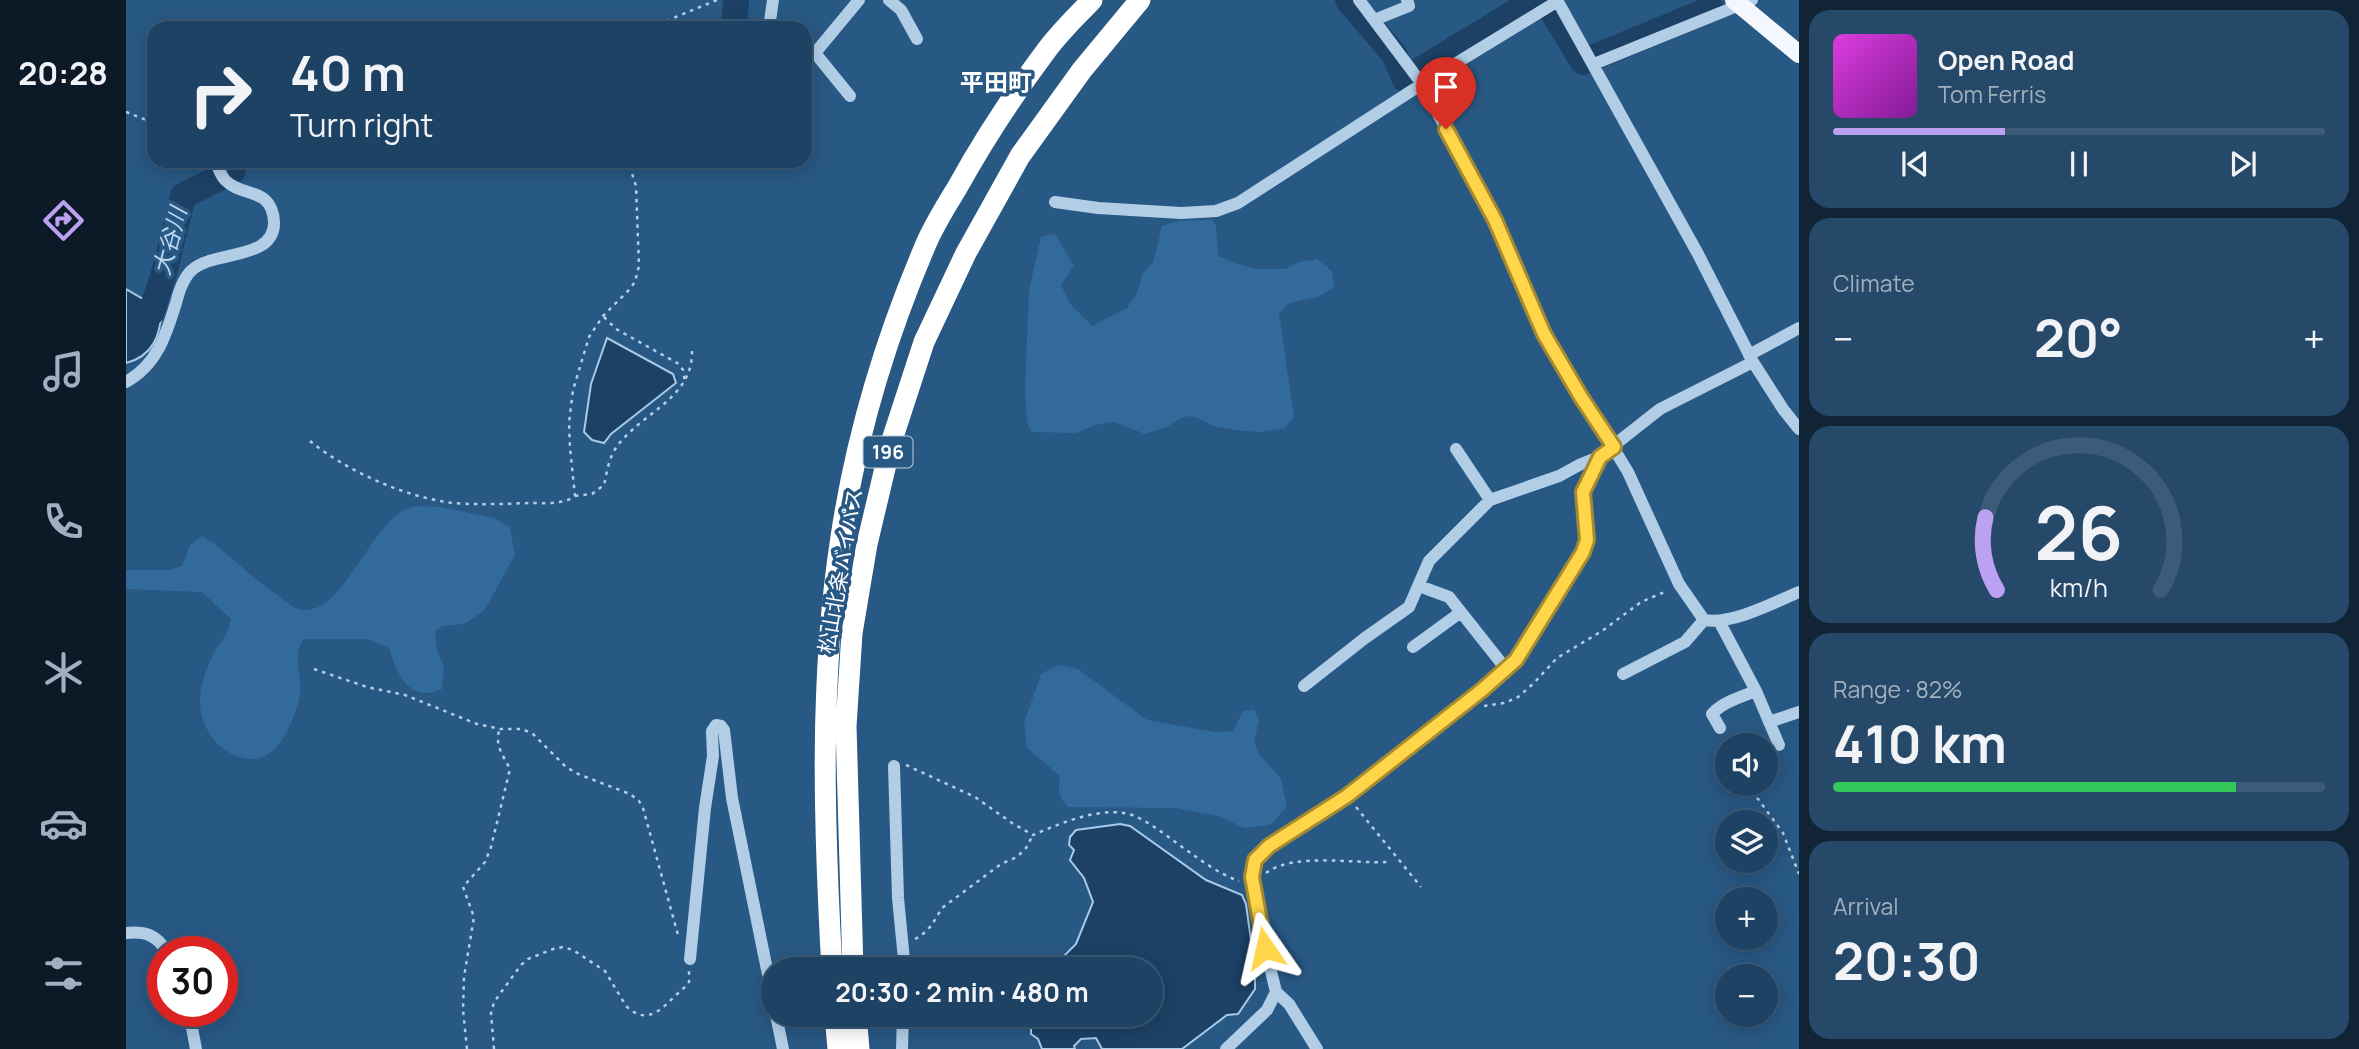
<!DOCTYPE html>
<html lang="en">
<head>
<meta charset="utf-8">
<style>
  :root { --surface:#1e4263; --page:#264969; --text:#f1f3f6; --muted:#a1b0be; --line:#3c5b78; --accent:#bca0f2 }
  body { margin:0; font-family:Manrope,"Noto Sans JP",sans-serif; background:var(--page); color:var(--text); height:100vh; display:flex; flex-direction:column; font-size:26px; white-space:nowrap }
  * { box-sizing:border-box; margin:0 }
  p { font-size:23px; color:var(--muted) }
  .icon { flex:none; width:38px; height:38px; fill:none; stroke:currentColor; stroke-width:2; stroke-linecap:round; stroke-linejoin:round }
  .map { position:relative; flex:1; overflow:hidden }
  .panel { display:flex; flex-direction:column; gap:10px; padding:10px; background:#102436; width:560px }
  .panel>* { flex:none }
  .top-card { position:absolute; left:21px; top:21px; width:665px; height:147px; border-radius:21px; box-shadow:0 4px 18px #0003,0 0 0 2px var(--line); background:#1e4263; color:var(--text); overflow:hidden }
  .tools { position:absolute; left:1589px; top:733px; display:grid; gap:14px }
  .tools a { display:grid; place-items:center; width:63px; height:63px; border-radius:50%; background:var(--surface); box-shadow:0 4px 18px #0003,0 0 0 2px var(--line); font-size:35px }
  .speed { position:absolute; left:21px; top:936px; display:flex; gap:14px; font-size:35px; font-weight:700; text-align:center }
  .speed>* { display:grid; place-content:center; width:91px; height:91px; border-radius:50%; background:var(--surface); box-shadow:0 4px 18px #0003,0 0 0 2px var(--line); line-height:1 }
  .speed .limit { border:10px solid #d22; background:#fff; color:#111 }
  .pin { position:absolute; display:grid; place-items:center; width:60px; height:60px; color:#fff; margin:-72px -30px; border-radius:50% 50% 50% 0; rotate:-45deg; box-shadow:0 0 7px #0007 }
  .pin .icon { rotate:45deg }
  .me { position:absolute; width:77px; margin:-38px; rotate:349deg; stroke-linejoin:round; filter:drop-shadow(0 0 5px #0008) }
  .turn { display:flex; align-items:center; gap:24px; height:147px; padding:0 28px; font-size:32px }
  .turn .icon { width:91px; height:91px; stroke-width:2.5 }
  .turn b { display:block; font-size:49px; line-height:60px }
  .big { font-size:52px; font-weight:700; line-height:1.1 }
  .panel .card { flex:1; display:flex; flex-direction:column; justify-content:center; gap:10px; min-width:0; padding:0 24px; border-radius:21px; background:var(--page) }
  .panel .dial { align-items:center; gap:0 }
  .dial svg { height:182px; overflow:visible; fill:none; stroke:var(--line); stroke-width:7; stroke-linecap:round; text-anchor:middle }
  .dial text { fill:var(--text); stroke:none }
  .song { display:flex; align-items:center; gap:21px }
  .cover { width:84px; height:84px; border-radius:10px; background:linear-gradient(135deg,hsl(300 70% 55%),hsl(290 70% 35%)) }
  .played { height:7px; border-radius:4px; background:linear-gradient(90deg,var(--accent) 35%,var(--line) 35%) }
  .keys { display:flex; justify-content:space-around; direction:ltr }
  .heat { display:flex; justify-content:space-between; align-items:center; font-size:38px; direction:ltr }
  .charge { height:10px; border-radius:5px; background:linear-gradient(90deg,#34c759 82%,var(--line) 0) }
  .trip { position:absolute; left:635px; top:957px; width:402px; height:70px; border-radius:35px; background:var(--surface); box-shadow:0 4px 18px #0003,0 0 0 2px var(--line); font-weight:700; line-height:70px; text-align:center }
  main { display:flex; flex:1; min-height:0 }
  .tabs { display:flex; flex-direction:column; width:126px; justify-content:space-around; align-items:center; background:#0c1a28; color:var(--muted) }
  .tabs .icon { width:49px; height:49px }
  .tabs .on { color:var(--accent) }
  .tabs b { font-size:32px; color:var(--text) }
  .map>svg:first-child { display:block }
  .green { fill:#336a9c }
  .water { fill:#1c4165; stroke:#a7cae8; stroke-width:2 }
  .lines { fill:none; stroke-linecap:round; stroke-linejoin:round }
  .river { stroke:#1c4165; stroke-width:26 }
  .path { stroke:#b2cee7; stroke-width:2.5; stroke-dasharray:3.5 5; stroke-linecap:butt }
  .minor { stroke:#b2cee7; stroke-width:12 }
  .major { stroke:#f4f8fe; stroke-width:18 }
  .highway { stroke:#fff; stroke-width:21 }
  .route-casing { stroke:#a68a30; stroke-width:18 }
  .route { stroke:#ffd54a; stroke-width:12 }
  .labels { text-anchor:middle; stroke-width:7; stroke-linejoin:round; paint-order:stroke }
  .shield { fill:#285884; stroke:#becdda; stroke-width:2 }
  .shield-label { font-size:19px; font-weight:bold; fill:#fff }
  .street-label { font-size:21px; fill:#fff; stroke:#285884 }
  .water-label { font-size:23px; font-style:italic; fill:#bed8ef; stroke:#285884 }
  .quarter-label { font-size:24px; font-weight:bold; fill:#fff; stroke:#285884 }
</style>
</head>
<body>
<main>
<nav class="tabs">
<b>20:28</b>
<svg class="icon on" aria-label="directions" viewBox="0 0 24 24"><path d="M12 3l9 9-9 9-9-9zM9 14v-3h6M13 9l2 2-2 2"/></svg>
<svg class="icon" aria-label="music" viewBox="0 0 24 24"><path d="M9 18V5l10-2v13"/><circle cx="6" cy="18" r="3"/><circle cx="16" cy="16" r="3"/></svg>
<svg class="icon" aria-label="phone" viewBox="0 0 24 24"><path d="M5 4h4l2 5-3 2q2 4 5 5l2-3 5 2v4C11 20 4 13 5 4z"/></svg>
<svg class="icon" aria-label="climate" viewBox="0 0 24 24"><path d="M12 3v18M4 7l16 10M4 17L20 7"/></svg>
<svg class="icon" aria-label="car" viewBox="0 0 24 24"><path d="M5 17H2v-5l4-1 3-4h7l3 4 3 1v5h-3M9 17h6M6 11h13"/><circle cx="7" cy="17" r="2"/><circle cx="17" cy="17" r="2"/></svg>
<svg class="icon" aria-label="filters" viewBox="0 0 24 24"><path d="M4 7h16M4 17h16"/><circle cx="9" cy="7" r="2"/><circle cx="15" cy="17" r="2"/></svg>
</nav>
<div class="map">
<svg width="1673" height="1049" viewBox="0 0 1673 1049">
  <rect width="100%" height="100%" fill="#285884"/>
  <path class="green" d="M1086,220L1090,226L1092,256L1108,263L1131,269H1159L1173,262L1191,259L1206,271L1208,287L1192,297L1163,303L1153,313L1168,417L1159,428L1133,432L1108,430L1087,426L1072,418L1060,416L1040,427L1019,434L988,422L969,425L950,433L905,432L901,422L899,390L903,290L915,237L929,234L948,266L935,285L944,304L966,326L1001,308L1011,293L1017,273L1027,263L1036,226L1051,221Z
    M315,507L369,518L384,528L389,555L358,611L338,624L316,626L309,632L311,650L318,667L316,689C283,704 271,674 263,648L243,639H178C165,654 178,678 173,700C168,718 158,745 141,755C124,765 100,754 89,741C67,714 72,687 86,657C94,641 101,638 105,619L76,592L0,589V570H44L56,566L64,545L76,536C103,553 125,577 151,595C156,599 163,605 169,608C215,626 243,521 283,508C292,505 306,507 315,507Z
    M932,665L952,669L1021,720L1089,732L1107,731L1117,711L1128,710L1133,720L1128,742L1133,754L1155,779L1161,807L1144,825L1118,828L1093,816L1050,808L942,807C932,796 932,790 934,776L901,748L898,723L915,674Z"/>
  <path class="water" d="M0,289L36,310C34,336 27,356 0,363Z
    M481,338L547,374L550,383L485,434L478,443L466,440L458,432L465,384Z
    M994,824L1004,826L1080,880L1116,895L1120,904L1129,970V989L1112,1014L1101,1015L1056,1049H976L970,1038L955,1039L948,1046L949,1049H916L912,1039L905,1034V1015H1026V970L925,969L950,944L967,902L958,878L944,860L948,850L943,845L944,837L950,830Z"/>
  <g class="lines">
    <path class="river" d="M1222,0L1268,54L1279,79
      M1428,14L1457,62
      M608,28L610,0
      M1466,58L1585,9
      M1294,70L1409,0
      M25,313L38,273L57,196L107,171L100,161"/>
    <path class="path" d="M536,28L540,21L591,0
      M0,112L28,123
      M478,317L490,329L553,364L557,370L559,382
      M184,441C221,471 278,497 327,503C352,505 377,504 402,503C418,503 437,505 449,496L444,448L443,423L447,390L463,337L477,316L502,291L509,282L513,266L510,186L502,161
      M449,496L466,494L478,485C481,472 483,456 492,445C517,412 567,398 566,351
      M188,669L241,687L279,695L351,724L374,729H396L407,734L440,767L452,774L504,794L513,801L517,808L552,935
      M1358,706L1379,703L1392,697L1408,683L1431,658L1476,631L1515,602L1541,591
      M780,765L849,797L886,823L907,835C935,823 981,803 1011,817C1030,826 1048,842 1066,854C1080,864 1096,875 1113,881
      M1621,784L1657,833L1673,874
      M1230,807L1295,887
      M1140,873C1168,852 1228,864 1263,862
      M789,939L795,936L805,926L816,908L875,864L891,857L900,848L907,835
      M341,1049L337,1010L338,977L348,917L337,887L359,862L365,847L384,769C377,755 369,746 373,731
      M368,1049L365,1013L368,1002L395,965L402,959L427,949L437,947L447,950L479,971L500,1006C525,1030 540,1002 559,987L563,982V970"/>
    <path class="minor" d="M763,0L775,10L791,39
      M1233,0L1296,84L1369,220L1418,334L1502,472L1553,584L1578,620C1606,625 1647,603 1673,592
      M1431,0L1572,254L1627,362L1657,409L1673,429
      M1248,20L1283,6L1281,0
      M643,28L647,0
      M679,47L689,53L724,96
      M689,53L733,0
      M1468,64L1626,0
      M929,202L972,208L1055,213L1090,211L1112,203L1296,84L1432,1
      M1623,355L1673,328
      M0,382C31,365 40,335 50,303C53,291 57,278 66,270C87,250 149,261 148,222C146,186 116,198 99,180C94,174 92,168 90,161
      M1330,449L1364,500
      M1293,586L1323,597L1380,669
      M1593,621L1630,691L1653,745
      M1287,647L1335,612
      M1497,674L1559,642L1578,620
      M1178,686L1239,638L1283,607L1303,561L1364,500L1433,476L1455,464L1473,457L1534,409L1627,362
      M1643,722L1673,712
      M1594,728L1586,714C1597,702 1615,697 1630,691
      M768,766L772,898L779,970
      M0,933C19,931 31,935 41,952
      M564,959L579,808L587,756L586,731L590,725L595,726L598,730L606,798L648,1004
      M63,1012L70,1049
      M650,1015L657,1049
      M776,1049L777,1015
      M1100,1049L1141,1010L1150,992
      M1191,1049L1163,1004L1150,992L1134,925L1126,877L1129,860L1143,846L1221,796L1356,690L1390,661L1457,552L1461,540L1457,492L1473,457"/>
    <path class="major" d="M1608,0L1673,54"/>
    <path class="highway" d="M706,970C698,826 693,679 715,537C730,437 760,337 800,244C808,225 820,206 831,188C857,141 887,95 920,51C933,33 950,17 966,0
      M727,970L720,726L726,633L741,544L765,443L798,342L840,253L894,156L956,70L1014,0
      M709,1015L712,1049
      M730,1015L733,1049"/>
  </g>
  <g class="lines">
    <g class="route-casing">
      <path id="route" d="M1139,948L1126,877L1129,860L1143,846L1221,796L1356,690L1390,660L1457,552L1461,540L1457,492L1474,457L1488,447L1455,397L1418,334L1369,220L1320,129"/>
    </g>
    <use href="#route" class="route"/>
  </g>
  <g class="labels">
    <rect class="shield" x="737.5" y="436.5" width="49" height="31" rx="5"/>
    <g class="shield-label">
      <text x="762" y="459">196</text>
    </g>
    <g class="street-label">
      <text transform="translate(715 571) rotate(-80)" y="7">松山北条バイパス</text>
    </g>
    <g class="water-label">
      <text transform="translate(44 241) rotate(-75)" y="8">大谷川</text>
    </g>
    <g class="quarter-label">
      <text x="870" y="91">平田町</text>
    </g>
  </g>
</svg>
<div class="tools">
<a><svg class="icon" aria-label="sound" viewBox="0 0 24 24"><path d="M4 9h4l5-4v14l-5-4H4zM17 9q2 3 0 6"/></svg></a>
<a><svg class="icon" aria-label="layers" viewBox="0 0 24 24"><path d="M12 4l9 5-9 5-9-5zM3 14l9 5 9-5"/></svg></a>
<a>+</a>
<a>−</a>
</div>
<div class="speed"><div class="limit">30</div></div>
<div class="pin" style="left:1320px;top:129px;background:#d93025"><svg class="icon" aria-label="arrive" viewBox="0 0 24 24"><path d="M6 21V4h12l-3 4 3 4H6"/></svg></div>
<svg class="me" style="left:1139px;top:948px" viewBox="-20 -20 40 40"><path d="M0-17L14 15 0 8-14 15z" fill="#ffd54a" stroke="#fff" stroke-width="4"/></svg>
<div class="trip">20:30 · 2 min · 480 m</div>
<div class="top-card">
<div class="turn"><svg class="icon" aria-label="right" viewBox="0 0 24 24"><path d="M7 20v-9h11M14 6l5 5-5 5"/></svg><div><b>40 m</b>Turn right</div></div>
</div>
</div>
<section class="panel">
<div class="card">
<div class="song"><i class="cover"></i><div><b>Open Road</b><p>Tom Ferris</p></div></div>
<div class="played"></div>
<div class="keys"><svg class="icon" aria-label="previous" viewBox="0 0 24 24"><path d="M18 5L8 12l10 7zM5 5v14"/></svg><svg class="icon" aria-label="pause" viewBox="0 0 24 24"><path d="M8 5v14M16 5v14"/></svg><svg class="icon" aria-label="next" viewBox="0 0 24 24"><path d="M6 5l10 7-10 7zM19 5v14"/></svg></div>
</div>
<div class="card"><p>Climate</p>
<div class="heat"><a>−</a><b class="big">20°</b><a>+</a></div>
</div>
<div class="card dial"><svg viewBox="0 0 100 80">
<path d="M14 69A42 42 0 1 1 86 69"/>
<path d="M14 69A42 42 0 0 1 9 37" stroke="#bca0f2"/>
<text x="50" y="56" font-size="32" font-weight="700">26</text>
<text x="50" y="72" font-size="11">km/h</text>
</svg></div>
<div class="card"><p>Range · 82%</p><b class="big">410 km</b><div class="charge"></div></div>
<div class="card"><p>Arrival</p><b class="big">20:30</b></div>
</section>
</main>
</body>
</html>
